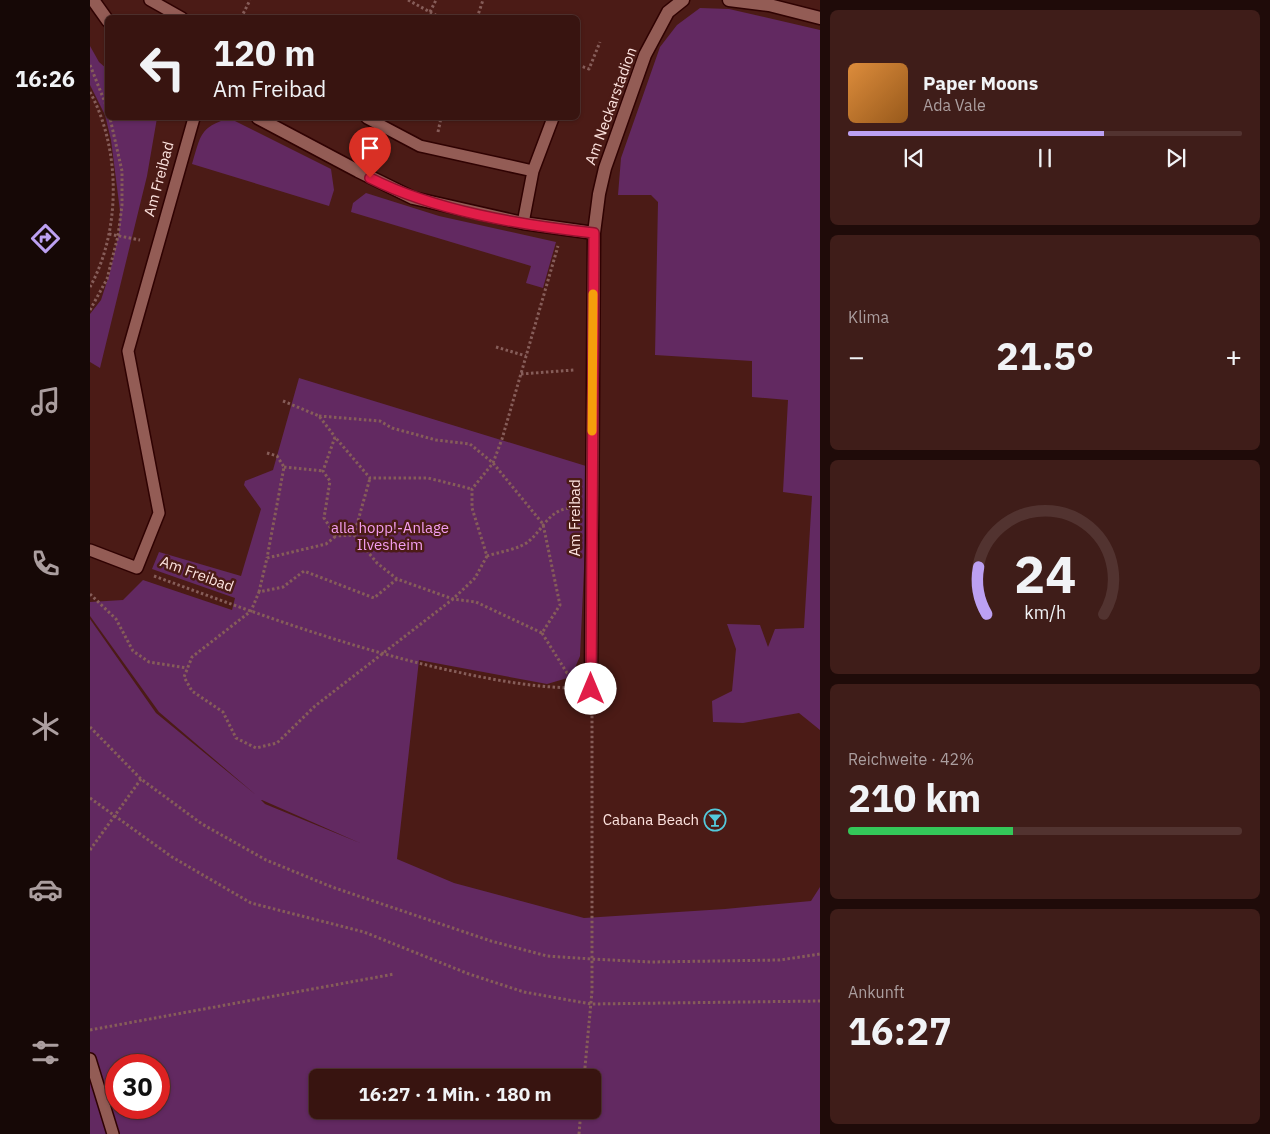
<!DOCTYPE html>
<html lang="de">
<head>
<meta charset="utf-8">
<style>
  :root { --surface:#381410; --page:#3f1d19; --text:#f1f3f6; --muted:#ab9e9f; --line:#523330; --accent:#bca0f2 }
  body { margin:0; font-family:"IBM Plex Sans",sans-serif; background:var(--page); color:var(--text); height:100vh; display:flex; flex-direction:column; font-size:19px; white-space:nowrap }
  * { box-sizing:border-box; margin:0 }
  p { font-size:16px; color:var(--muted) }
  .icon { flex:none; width:28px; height:28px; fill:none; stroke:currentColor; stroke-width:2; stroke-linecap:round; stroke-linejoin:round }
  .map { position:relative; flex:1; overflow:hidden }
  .details { display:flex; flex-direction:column; gap:10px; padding:10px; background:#1f0b09; width:450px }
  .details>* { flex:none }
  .banner { position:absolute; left:15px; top:15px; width:475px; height:105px; border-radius:8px; box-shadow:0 1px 4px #0004,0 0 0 1px var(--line); background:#381410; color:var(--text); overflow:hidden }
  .speed { position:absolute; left:15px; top:1054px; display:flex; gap:10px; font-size:25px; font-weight:700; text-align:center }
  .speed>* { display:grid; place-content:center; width:65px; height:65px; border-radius:50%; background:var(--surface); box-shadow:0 1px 4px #0004,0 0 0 1px var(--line); line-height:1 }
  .speed .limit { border:8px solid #d22; background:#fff; color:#111 }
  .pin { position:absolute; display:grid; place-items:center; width:42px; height:42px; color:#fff; margin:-51px -21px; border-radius:50% 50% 50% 0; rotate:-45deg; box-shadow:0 0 5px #0007 }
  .pin .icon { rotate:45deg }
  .me { position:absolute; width:55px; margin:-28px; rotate:0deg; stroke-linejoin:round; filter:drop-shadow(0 0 4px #0008) }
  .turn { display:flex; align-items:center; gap:18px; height:105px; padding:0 25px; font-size:22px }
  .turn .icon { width:65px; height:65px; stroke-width:2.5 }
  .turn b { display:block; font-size:35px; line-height:42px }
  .big { font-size:38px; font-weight:800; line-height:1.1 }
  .details .card { flex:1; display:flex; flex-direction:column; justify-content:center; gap:8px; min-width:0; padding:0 18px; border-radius:8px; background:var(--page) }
  .details .dial { align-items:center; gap:0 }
  .dial svg { height:130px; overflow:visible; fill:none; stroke:var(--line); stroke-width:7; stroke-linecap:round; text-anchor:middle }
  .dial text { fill:var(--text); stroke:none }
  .song { display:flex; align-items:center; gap:15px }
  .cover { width:60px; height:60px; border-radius:8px; background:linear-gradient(135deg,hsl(30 70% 55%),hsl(30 70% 35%)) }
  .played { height:5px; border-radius:2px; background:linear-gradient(90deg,var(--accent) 65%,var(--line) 65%) }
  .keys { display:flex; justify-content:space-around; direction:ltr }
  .heat { display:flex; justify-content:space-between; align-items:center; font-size:28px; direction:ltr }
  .charge { height:8px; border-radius:4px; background:linear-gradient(90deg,#34c759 42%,var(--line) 0) }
  .trip { position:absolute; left:219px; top:1069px; width:292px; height:50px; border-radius:8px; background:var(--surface); box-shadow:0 1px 4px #0004,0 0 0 1px var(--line); font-weight:800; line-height:50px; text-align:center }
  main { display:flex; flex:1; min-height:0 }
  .tabs { display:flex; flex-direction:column; width:90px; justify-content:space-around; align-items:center; background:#160806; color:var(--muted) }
  .tabs .icon { width:35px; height:35px }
  .tabs .current { color:var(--accent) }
  .tabs b { font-size:22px; color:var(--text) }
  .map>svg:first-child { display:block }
  .green { fill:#622961; fill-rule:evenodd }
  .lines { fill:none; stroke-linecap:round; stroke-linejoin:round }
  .service-casing { stroke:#2f0202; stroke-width:14 }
  .minor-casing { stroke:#2f0202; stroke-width:15 }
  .path { stroke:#865d59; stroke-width:3; stroke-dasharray:2.5 2.5; stroke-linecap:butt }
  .service { stroke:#935c55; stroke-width:11 }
  .minor { stroke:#935c55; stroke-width:12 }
  .route-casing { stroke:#92132f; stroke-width:12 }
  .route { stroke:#e11d48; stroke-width:9 }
  .slow { stroke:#f59e0b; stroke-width:9 }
  .labels { text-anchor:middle; stroke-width:5; stroke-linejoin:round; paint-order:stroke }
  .street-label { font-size:15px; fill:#fde3df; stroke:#4b1b16 }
  .park-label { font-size:15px; fill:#f49ff0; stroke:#4b1b16 }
  .poi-label { font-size:15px; fill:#fde3df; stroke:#4b1b16; text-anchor:end }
</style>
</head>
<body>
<main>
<nav class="tabs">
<b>16:26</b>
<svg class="icon current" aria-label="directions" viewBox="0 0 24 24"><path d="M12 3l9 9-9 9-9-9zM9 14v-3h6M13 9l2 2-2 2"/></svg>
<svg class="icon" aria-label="music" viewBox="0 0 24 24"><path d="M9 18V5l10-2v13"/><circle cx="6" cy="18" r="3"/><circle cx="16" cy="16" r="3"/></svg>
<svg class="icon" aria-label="phone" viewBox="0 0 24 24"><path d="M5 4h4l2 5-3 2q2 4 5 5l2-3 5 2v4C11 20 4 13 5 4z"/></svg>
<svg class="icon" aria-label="climate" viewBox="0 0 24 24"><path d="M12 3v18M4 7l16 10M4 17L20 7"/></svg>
<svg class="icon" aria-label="car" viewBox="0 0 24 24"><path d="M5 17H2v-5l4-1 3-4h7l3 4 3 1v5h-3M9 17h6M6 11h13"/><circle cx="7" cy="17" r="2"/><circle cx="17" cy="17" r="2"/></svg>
<svg class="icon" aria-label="filters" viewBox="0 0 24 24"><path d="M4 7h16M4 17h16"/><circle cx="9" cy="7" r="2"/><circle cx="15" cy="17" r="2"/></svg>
</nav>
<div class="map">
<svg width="730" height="1134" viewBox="0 0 730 1134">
  <rect width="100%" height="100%" fill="#4b1b16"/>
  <path class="green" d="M610,8L639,9L730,30V730L709,713L653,723L623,722L622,701L642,691L646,649L637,624L670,625L678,647L685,629L714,628L722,496L693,492L698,400L662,397V361L565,355L568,202L561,195H528L531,158L570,47L587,25Z
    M0,46L9,62L17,69L18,118H67L57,176L10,368L0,362V314L11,300L20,272L29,232L30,211L21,140L15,115L0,85Z
    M139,118L241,169L244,190L239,206L102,164C111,135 109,128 139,118Z
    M276,193L349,216L466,242L453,288L436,283L441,266L261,212L263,203Z
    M209,378L496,466L497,504L490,656L481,677L457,684L329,660L307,859L364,883L494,918L635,909L721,901L730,887V1134H0V619L66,713L166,795L69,712L0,616V602L33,600L53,580L142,610L145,598L62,569L69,552L151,576L171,509L154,485L155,481L183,470ZM171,800H172L270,843L175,804ZM26,1065H69V1108H26ZM228,1078H502V1110H228Z"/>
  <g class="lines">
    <g class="service-casing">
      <path id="service" d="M60,0L92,18
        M277,118L330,146L443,171L433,223
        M443,171L463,118
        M0,550L47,568L69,513L38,351L104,118
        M0,1059L23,1134"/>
    </g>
    <g class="minor-casing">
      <path id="minor" d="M3,0L18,21
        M639,0L679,5L730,18
        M168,118L268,171L323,198L433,223L504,233
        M501,689L504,233L509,194L515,168L555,55L578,12L593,0"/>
    </g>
    <path class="path" d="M318,0L351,18
      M340,12L346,0
      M151,18L160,0
      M387,18L393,0
      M0,65L18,110
      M488,65L499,69L510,42
      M0,92C31,149 31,231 0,287
      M348,132L351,118
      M19,234L50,240
      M0,310L17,279L28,236L32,205V171L20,118
      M406,347L436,356
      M431,374L484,370
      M193,401L229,416L245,437
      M229,416L290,421L302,428L346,440L380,444L403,463L453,524L470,605L452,633L386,602L363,599L307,579L287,563L264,535L246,536L234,518L240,481L233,471L245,437L280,478H338L382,489
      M177,453L187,456L194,467L177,558
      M194,467L233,471
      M264,535L280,478
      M397,556C409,552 430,549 439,541C455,527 460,507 485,508
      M64,576C157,610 251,645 349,668C394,678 437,687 483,688
      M307,579L284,598L214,571L193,587L169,592L161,611L102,657L94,677L102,691L133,712L146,738L166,748L187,743L225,706L363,599L385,578L397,556L382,508V489L403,463L412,439L468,246
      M169,592L177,558L236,544L246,536
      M0,594L26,619L43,651L59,662L97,668
      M452,633L477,673L482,676
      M0,727L51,779L112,824L176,860L242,887L401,941L457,956L502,959L562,962L690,960L730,954
      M0,798L82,857L161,903L274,932L379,974L434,992L501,1004L730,1001
      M0,850L51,779
      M0,1030L304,974
      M494,1078L502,991V707
      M489,1134L491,1110"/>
    <use href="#service" class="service"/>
    <use href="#minor" class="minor"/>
  </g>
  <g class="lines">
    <g class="route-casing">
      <path id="route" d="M280,178C345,211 431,225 504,233L501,689"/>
    </g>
    <use href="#route" class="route"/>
    <path class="slow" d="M502,431L503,294"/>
  </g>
  <defs>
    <g id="bar-ring" transform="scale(1.125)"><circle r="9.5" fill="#4b1b16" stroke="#53cadc" stroke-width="1.5"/><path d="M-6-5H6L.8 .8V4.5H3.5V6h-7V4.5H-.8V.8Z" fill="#53cadc"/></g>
  </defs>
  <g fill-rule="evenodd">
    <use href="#bar-ring" x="625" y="820"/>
  </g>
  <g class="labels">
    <g class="street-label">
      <text transform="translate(521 106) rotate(-70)" y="5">Am Neckarstadion</text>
      <text transform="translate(69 179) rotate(-75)" y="5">Am Freibad</text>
      <text transform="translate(485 518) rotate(-90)" y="5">Am Freibad</text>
      <text transform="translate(107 574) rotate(20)" y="5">Am Freibad</text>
    </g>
    <g class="park-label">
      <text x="300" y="533">alla hopp!-Anlage<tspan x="300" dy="17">Ilvesheim</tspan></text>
    </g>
    <g class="poi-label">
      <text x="609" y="825">Cabana Beach</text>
    </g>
  </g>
</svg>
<div class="speed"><div class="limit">30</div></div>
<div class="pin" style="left:280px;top:178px;background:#d93025"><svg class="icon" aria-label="arrive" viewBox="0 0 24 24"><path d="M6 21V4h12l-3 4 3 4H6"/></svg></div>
<svg class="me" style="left:501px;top:689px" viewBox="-20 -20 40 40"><circle r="19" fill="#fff"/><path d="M0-13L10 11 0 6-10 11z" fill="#e11d48"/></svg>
<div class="trip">16:27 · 1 Min. · 180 m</div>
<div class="banner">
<div class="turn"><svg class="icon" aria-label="left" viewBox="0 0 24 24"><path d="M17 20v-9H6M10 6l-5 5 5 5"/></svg><div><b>120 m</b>Am Freibad</div></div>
</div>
</div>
<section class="details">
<div class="card">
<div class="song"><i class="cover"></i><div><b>Paper Moons</b><p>Ada Vale</p></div></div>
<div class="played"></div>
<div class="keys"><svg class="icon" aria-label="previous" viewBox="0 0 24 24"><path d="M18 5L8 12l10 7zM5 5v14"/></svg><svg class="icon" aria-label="pause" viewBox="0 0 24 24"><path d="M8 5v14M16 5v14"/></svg><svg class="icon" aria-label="next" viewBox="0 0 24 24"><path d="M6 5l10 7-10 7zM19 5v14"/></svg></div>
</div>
<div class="card"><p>Klima</p>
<div class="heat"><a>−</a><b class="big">21.5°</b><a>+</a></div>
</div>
<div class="card dial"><svg viewBox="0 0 100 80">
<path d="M14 69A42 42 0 1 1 86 69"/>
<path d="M14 69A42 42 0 0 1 9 40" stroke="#bca0f2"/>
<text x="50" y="56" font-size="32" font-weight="700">24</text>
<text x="50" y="72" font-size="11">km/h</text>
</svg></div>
<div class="card"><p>Reichweite · 42%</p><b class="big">210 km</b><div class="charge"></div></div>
<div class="card"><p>Ankunft</p><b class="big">16:27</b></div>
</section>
</main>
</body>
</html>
